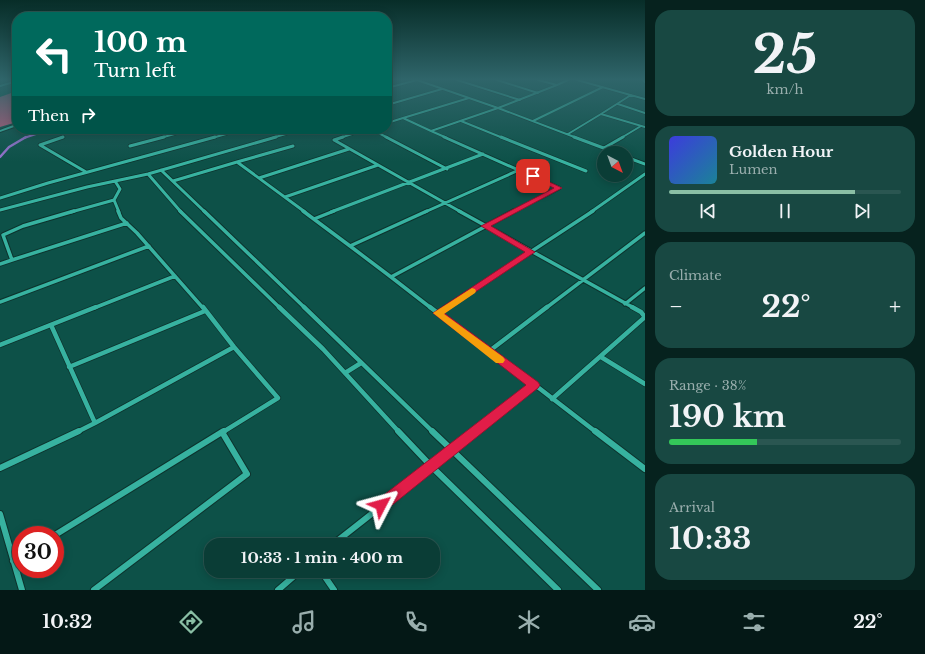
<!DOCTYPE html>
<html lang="en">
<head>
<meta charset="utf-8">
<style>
  :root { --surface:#0a3d36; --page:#184842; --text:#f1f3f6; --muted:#99aead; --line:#2a5651; --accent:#8abfa5 }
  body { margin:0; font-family:"Libre Baskerville",serif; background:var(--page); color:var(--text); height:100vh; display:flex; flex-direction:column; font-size:15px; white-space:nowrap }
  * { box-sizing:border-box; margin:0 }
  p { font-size:13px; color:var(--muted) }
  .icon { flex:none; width:22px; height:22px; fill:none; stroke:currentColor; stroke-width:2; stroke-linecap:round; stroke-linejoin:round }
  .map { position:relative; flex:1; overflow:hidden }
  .details { display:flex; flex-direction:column; gap:10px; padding:10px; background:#06221e; width:280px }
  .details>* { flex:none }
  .top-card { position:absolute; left:12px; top:12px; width:380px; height:122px; border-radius:16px; box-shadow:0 2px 10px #0003,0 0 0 1px var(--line); background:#00695c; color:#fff; overflow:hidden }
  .needle { width:26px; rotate:139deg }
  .fabs { position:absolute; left:597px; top:146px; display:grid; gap:8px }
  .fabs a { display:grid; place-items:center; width:36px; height:36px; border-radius:50%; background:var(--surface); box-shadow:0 2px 10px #0003,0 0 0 1px var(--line); font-size:20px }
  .speed { position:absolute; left:12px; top:526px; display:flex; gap:8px; font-size:20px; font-weight:700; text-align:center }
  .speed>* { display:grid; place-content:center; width:52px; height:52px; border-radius:50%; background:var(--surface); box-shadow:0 2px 10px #0003,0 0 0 1px var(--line); line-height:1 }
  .speed .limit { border:6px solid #d22; background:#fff; color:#111 }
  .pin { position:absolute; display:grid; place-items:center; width:34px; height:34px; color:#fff; margin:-17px; border-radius:8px; box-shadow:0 2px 6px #0006 }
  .me { position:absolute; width:44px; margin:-22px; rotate:51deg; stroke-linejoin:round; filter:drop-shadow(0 0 3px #0008) }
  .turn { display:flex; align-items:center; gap:14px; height:84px; padding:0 16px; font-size:18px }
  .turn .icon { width:52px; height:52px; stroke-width:2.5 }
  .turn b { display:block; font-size:28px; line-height:34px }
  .then { display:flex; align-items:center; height:38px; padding:0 16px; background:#0003; gap:8px; font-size:15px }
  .big { font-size:30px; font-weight:800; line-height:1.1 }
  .details .widget { flex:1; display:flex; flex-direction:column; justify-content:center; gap:6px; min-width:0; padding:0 14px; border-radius:16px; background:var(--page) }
  .details .dial { align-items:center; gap:0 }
  .dial b { font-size:52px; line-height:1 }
  .song { display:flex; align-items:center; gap:12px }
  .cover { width:48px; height:48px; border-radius:6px; background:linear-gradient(135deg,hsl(240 70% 55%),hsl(190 70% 35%)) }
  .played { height:4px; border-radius:2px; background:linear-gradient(90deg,var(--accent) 80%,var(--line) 80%) }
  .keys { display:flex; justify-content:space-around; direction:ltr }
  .heat { display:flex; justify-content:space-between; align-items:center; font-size:22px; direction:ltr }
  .charge { height:6px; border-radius:3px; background:linear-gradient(90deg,#34c759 38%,var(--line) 0) }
  .trip { position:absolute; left:204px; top:538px; width:236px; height:40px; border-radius:16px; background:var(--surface); box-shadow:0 2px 10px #0003,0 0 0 1px var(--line); font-weight:800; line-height:40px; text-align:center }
  .tab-bar { display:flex; height:64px; justify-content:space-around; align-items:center; background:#041816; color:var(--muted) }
  .tab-bar .icon { width:28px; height:28px }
  .tab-bar .selected { color:var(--accent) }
  .tab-bar b { font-size:18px; color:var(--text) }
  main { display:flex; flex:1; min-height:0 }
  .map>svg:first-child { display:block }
  .forest { fill:#c4587c }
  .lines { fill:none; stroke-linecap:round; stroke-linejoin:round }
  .stream-far1 { stroke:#9771cf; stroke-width:2 }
  .stream { stroke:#9771cf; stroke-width:2.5 }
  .minor-far4-casing { stroke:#0d332d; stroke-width:3 }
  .minor-far3-casing { stroke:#0d332d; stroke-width:4.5 }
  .minor-far2-casing { stroke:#0d332d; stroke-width:5.5 }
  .minor-far1-casing { stroke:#0d332d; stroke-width:6 }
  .minor-casing { stroke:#0d332d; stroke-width:8 }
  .tertiary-casing { stroke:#0d332d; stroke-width:2 }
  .minor-far4 { stroke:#37b2a0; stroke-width:2 }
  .minor-far3 { stroke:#37b2a0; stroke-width:3 }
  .minor-far2 { stroke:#37b2a0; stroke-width:3.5 }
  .minor-far1 { stroke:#37b2a0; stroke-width:4.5 }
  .minor { stroke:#37b2a0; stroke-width:6 }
  .tertiary { fill:#37b2a0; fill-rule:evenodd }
  .route { fill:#e11d48; stroke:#92132f }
  .slow { fill:#f59e0b }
</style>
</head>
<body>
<main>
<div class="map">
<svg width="645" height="590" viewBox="0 0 645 590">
  <rect width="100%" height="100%" fill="#0d5148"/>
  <path class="forest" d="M17,91V122L0,127V97Z"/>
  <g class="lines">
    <path class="stream-far1" d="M24,138L51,129"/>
    <path class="stream" d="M0,157L9,147L26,137"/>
    <g class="minor-far4-casing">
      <path id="minor-far4" d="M417,80L498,108L557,85L538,80
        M457,80L520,100
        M497,80L538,93
        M577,80L645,99
        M643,80L645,82
        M557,85L568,80
        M0,86L17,81
        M387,88L417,80
        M618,104L645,113
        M387,105L442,89
        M601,114L631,95
        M403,118L469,98
        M461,121L503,138
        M533,121L603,87
        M387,123L403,118L431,131L498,108L577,138
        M371,129L388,138
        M431,131L447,138
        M568,134L601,114L645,127
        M60,138L63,137
        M160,138L193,129
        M212,138L244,129
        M272,138L303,129
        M340,138L367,129
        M621,138L641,126"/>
    </g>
    <g class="minor-far3-casing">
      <path id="minor-far3" d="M63,137L40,145L86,172
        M343,137L334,140L461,212
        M386,137L447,169
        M444,137L559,188L512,212
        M501,137L586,171
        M574,137L617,153
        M130,146L164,137
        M604,148L623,137
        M626,157L645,164
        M237,162L293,146
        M161,170L205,212
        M148,174L181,212
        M259,178L349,149
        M115,181L120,189L114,200L119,212
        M173,181L237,162L305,212
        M285,197L378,165
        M0,198L48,183L215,137
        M0,210L87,187L148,174L276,137
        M71,212L114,200
        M331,212L483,154
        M425,212L519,170
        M591,212L645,174"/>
    </g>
    <g class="minor-far2-casing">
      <path id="minor-far2" d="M74,211L23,226L3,235L12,260L127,223
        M118,211L121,218L137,233L203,308
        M180,211L280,308
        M204,211L305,308
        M303,211L350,246
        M459,211L634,308
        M314,219L334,211
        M0,264L12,260
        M391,277L350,246L427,211
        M0,302L149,246
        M625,304L645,288
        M94,308L175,276
        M431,308L391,277L514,211
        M445,308L593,211
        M546,308L645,233"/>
    </g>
    <g class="minor-far1-casing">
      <path id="minor-far1" d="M203,307L234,347L278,398L223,432
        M279,307L323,349L399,432
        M304,307L433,432
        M430,307L488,352L535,385
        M438,313L447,307
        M51,325L95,423L234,347
        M0,345L96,307
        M488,352L547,307
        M601,357L645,384
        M69,367L205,311
        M345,373L361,363
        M552,399L645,317L641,312L632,307
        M77,432L95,423
        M476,432L535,385L596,432"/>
    </g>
    <g class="minor-casing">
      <path id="minor" d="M398,431L431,466L558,590
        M432,431L598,590
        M595,431L645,469
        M0,468L79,431
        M0,514L22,590
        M55,535L222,432
        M332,545L477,431
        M13,561L21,556
        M321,571L334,590
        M94,590L247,474L222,432L224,431
        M278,590L300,571"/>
    </g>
    <g class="tertiary-casing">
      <path id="tertiary" d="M16,124H17V126L0,132V130Z"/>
    </g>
    <use href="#minor-far4" class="minor-far4"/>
    <use href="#minor-far3" class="minor-far3"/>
    <use href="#minor-far2" class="minor-far2"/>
    <use href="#minor-far1" class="minor-far1"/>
    <use href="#minor" class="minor"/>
    <use href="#tertiary" class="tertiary"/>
  </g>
  <linearGradient id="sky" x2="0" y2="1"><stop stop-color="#072d28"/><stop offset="0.49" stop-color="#2f656a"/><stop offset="1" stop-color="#2f656a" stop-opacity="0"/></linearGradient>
  <rect width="645" height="162" fill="url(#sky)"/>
  <path class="route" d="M530,175H535L562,188L491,226L535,252L444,313L538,382L540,385L538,388L386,510L381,512L376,510L374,505L376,501L526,385L433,313L525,252L481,226L554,188L530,178Z"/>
  <path class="slow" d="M472,288L475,289L476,291L475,293L444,314L503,357L505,360L503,363H496L433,313Z"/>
</svg>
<div class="fabs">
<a><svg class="needle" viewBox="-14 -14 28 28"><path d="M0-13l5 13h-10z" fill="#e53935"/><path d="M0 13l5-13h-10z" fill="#99aead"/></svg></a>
</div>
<div class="speed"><div class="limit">30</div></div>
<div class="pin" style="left:533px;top:176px;background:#d93025"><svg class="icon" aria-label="arrive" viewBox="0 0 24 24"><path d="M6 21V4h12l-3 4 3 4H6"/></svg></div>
<svg class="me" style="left:381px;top:505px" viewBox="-20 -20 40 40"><path d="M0-17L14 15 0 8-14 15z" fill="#e11d48" stroke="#fff" stroke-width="4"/></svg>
<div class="trip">10:33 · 1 min · 400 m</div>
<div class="top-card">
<div class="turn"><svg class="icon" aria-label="left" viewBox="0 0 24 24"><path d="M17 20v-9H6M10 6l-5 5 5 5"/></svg><div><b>100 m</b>Turn left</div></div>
<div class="then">Then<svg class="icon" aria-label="right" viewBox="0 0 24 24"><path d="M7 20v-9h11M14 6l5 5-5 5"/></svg></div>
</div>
</div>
<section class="details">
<div class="widget dial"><b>25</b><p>km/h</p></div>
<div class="widget">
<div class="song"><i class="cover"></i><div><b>Golden Hour</b><p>Lumen</p></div></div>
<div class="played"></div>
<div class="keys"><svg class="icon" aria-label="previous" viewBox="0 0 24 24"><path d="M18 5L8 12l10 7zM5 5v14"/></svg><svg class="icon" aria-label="pause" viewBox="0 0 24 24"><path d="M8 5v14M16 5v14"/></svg><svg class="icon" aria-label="next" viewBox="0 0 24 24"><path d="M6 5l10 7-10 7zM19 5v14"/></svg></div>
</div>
<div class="widget"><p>Climate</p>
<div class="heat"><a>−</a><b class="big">22°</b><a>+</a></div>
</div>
<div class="widget"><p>Range · 38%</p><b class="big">190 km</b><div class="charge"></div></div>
<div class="widget"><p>Arrival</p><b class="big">10:33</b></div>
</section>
</main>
<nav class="tab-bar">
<b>10:32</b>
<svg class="icon selected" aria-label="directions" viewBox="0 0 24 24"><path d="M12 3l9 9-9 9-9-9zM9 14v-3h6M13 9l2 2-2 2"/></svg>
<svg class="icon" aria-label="music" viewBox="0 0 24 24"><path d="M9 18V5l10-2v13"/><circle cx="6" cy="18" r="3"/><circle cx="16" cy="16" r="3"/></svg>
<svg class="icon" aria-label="phone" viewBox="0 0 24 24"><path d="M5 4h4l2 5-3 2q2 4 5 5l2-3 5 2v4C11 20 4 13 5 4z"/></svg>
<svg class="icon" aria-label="climate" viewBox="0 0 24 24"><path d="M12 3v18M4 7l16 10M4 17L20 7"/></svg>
<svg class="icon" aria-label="car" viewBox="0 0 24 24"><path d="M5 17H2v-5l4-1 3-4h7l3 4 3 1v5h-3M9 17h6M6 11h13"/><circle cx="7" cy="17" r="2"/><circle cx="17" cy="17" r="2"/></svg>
<svg class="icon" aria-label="filters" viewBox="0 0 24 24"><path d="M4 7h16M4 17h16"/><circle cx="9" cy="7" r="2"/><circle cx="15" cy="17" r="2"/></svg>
<b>22°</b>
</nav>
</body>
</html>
